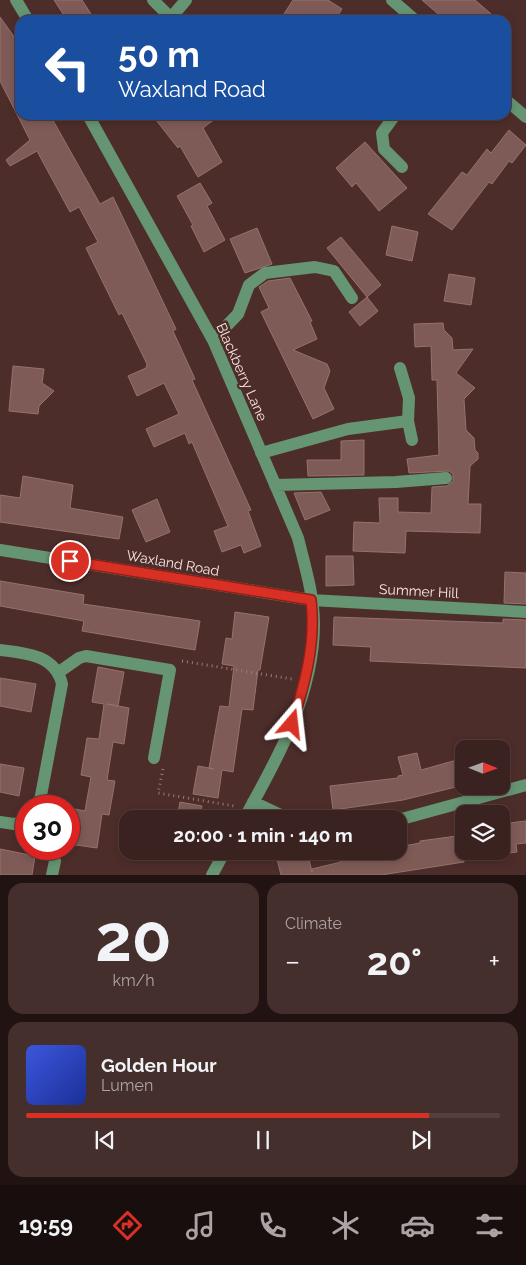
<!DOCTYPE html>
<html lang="en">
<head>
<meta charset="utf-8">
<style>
  :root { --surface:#3a2220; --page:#452f2d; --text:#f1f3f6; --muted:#aba4a5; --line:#543f3e; --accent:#d93025 }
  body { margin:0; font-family:Raleway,sans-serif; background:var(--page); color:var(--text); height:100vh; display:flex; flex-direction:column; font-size:19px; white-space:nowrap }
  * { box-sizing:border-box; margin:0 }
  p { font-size:16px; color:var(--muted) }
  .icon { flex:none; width:28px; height:28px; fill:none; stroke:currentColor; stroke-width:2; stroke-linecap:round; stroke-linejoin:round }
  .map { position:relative; height:875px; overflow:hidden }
  .details { display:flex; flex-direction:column; gap:8px; padding:8px; background:#201312; flex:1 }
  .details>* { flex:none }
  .guide { position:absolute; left:15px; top:15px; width:496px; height:105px; border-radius:15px; box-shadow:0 2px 8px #0003,0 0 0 1px var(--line); background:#1a4fa0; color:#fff; overflow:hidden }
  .needle { width:32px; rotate:91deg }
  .fabs { position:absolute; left:455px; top:740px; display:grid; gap:10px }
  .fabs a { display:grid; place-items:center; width:55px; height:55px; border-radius:10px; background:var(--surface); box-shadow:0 2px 8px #0003,0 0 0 1px var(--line); font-size:25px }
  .speed { position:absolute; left:15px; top:795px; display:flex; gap:10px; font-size:25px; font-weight:700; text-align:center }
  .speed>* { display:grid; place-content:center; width:65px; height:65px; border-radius:50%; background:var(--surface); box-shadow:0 2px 8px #0003,0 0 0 1px var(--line); line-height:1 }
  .speed .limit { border:8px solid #d22; background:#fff; color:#111 }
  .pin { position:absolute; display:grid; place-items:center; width:42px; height:42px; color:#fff; margin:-21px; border:2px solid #fff; border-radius:50%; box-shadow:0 1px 5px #0007 }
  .me { position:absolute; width:55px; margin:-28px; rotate:17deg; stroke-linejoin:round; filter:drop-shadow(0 0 4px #0008) }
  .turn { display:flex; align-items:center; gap:18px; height:105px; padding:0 20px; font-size:22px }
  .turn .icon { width:65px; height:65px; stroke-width:2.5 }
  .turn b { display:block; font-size:35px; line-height:42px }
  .big { font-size:38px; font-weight:700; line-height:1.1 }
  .details .card { flex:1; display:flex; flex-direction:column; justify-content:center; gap:8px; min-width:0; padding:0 18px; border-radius:15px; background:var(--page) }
  .details .dial { align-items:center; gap:0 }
  .dial b { font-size:65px; line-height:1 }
  .song { display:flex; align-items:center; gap:15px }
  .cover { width:60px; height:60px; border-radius:8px; background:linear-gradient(135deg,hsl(230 70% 55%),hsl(230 70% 35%)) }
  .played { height:5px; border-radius:2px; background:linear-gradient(90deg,var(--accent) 85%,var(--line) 85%) }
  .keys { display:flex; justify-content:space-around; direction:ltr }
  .heat { display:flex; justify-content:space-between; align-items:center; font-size:28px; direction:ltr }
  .details .tiles { flex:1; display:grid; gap:8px; grid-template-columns:1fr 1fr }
  .card:last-child { grid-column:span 2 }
  .trip { position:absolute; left:119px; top:810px; width:288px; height:50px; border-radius:15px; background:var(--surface); box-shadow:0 2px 8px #0003,0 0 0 1px var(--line); font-weight:700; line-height:50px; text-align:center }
  .menu { display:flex; height:80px; justify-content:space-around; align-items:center; background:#170e0d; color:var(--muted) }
  .menu .icon { width:35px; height:35px }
  .menu .on { color:var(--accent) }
  .menu b { font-size:22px; color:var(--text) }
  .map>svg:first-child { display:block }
  .building { fill:#7f5b57; stroke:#96716e }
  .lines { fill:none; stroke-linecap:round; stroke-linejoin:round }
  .path { stroke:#977c79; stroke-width:3; stroke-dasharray:1 4; stroke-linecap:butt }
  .minor { stroke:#659572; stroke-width:12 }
  .route-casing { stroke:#8d1f18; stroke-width:12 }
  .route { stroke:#d93025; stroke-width:9 }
  .labels { text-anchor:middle; stroke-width:5; stroke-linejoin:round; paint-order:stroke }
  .street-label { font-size:14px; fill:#fbe5e3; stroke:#4d2d2a }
</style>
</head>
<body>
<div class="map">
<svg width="526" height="875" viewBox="0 0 526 875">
  <rect width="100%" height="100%" fill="#4d2d2a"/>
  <path class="building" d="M54,0H82L95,20H67Z
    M293,0H328L342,9L335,20H293L284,14Z
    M422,0H475L498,20H445Z
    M0,17L20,45V115H50L100,204L113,197L176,329L173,331L195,379L192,380L251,510L248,511L261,546L244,553L241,545L222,552L214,531L228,526L192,442L189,444L185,433L154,447L146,429L179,414L164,383L137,396L128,376L146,368L147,364L122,313L119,315L86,248L98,242L79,207L70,212L37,151L10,166L6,160L30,140L0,81Z
    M152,115H220L203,128L222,162L198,177L180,146L178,148Z
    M509,130L526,145L512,163L509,161L492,184L489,182L452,230L428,214L462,172L467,175L487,149L491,153Z
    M365,142L407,188L379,211L356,183L352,187L336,168Z
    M200,183L212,203L207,206L225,240L204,252L191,226L193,225L177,196Z
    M392,226L418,232L412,261L386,255Z
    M257,228L272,264L245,273L230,239Z
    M341,237L381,285L367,297L327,248Z
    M449,274L475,278L471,305L444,301Z
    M290,278L312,321L310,322L317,339L293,350L327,364L330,371L324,388L334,409L313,419L261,312L269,308L259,287L268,281Z
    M367,297L378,311L360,326L349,312Z
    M443,323L444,330L452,338L453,350L473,349L456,373L475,388L464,399L466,430L474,438L475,450L478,453V459L470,466L468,504H481L480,533L406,531L405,553L353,551L354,522L380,523L379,498H398V512L431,513L432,487L447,486L453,481V474L449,471L409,473L407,459L439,455L437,380H432L431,346L415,347L414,324Z
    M13,366L44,369L42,383L54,391L39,406L38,414L9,411Z
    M364,440V475L308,476L307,460H341V441Z
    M23,476L73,485L70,508L123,517L119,539L0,522V495L20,498Z
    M321,492L330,510L305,520L294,493Z
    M157,499L170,532L146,542L132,510Z
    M326,556H353L354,585L326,586Z
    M505,572L526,573V604L504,603Z
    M0,581L84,595L83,604L200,621L195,650L82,631L84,621L0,606Z
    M235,612L269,617L260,670H258L253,710L242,709L233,772L222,770L218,798L193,794L198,766L214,769L209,768L220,706L229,707L234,666L222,664L226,638L232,639Z
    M334,617L503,623V619L526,620V668L370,661L371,647L333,645Z
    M98,667L124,672L118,706L107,704L129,708L124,744L113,742L107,780L115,781L109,815L102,814L97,848L69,844L75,809L85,811L91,777L81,775L87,738L99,739L104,704L92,702Z
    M0,678L36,684L31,712L0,706Z
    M417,753L421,770L464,758V785L403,800L333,810L330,786L398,778V776L403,775L398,757Z
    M0,764L24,768L19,796L0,792Z
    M180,802L202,806L199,819H177Z
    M526,821V843L516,844L517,852L501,854V824Z
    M464,835V862L381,875H281L275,851H307L312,872V869L341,862L340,857L365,851H398V847L420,843V841Z
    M0,849L35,856L32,875H0Z"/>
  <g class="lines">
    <path class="path" d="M182,661L292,679
      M163,769L158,793L234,806"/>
    <path class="minor" d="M16,0L28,20
      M153,0L171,18
      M392,0L415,20
      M169,20L186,0
      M506,100L526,117
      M88,115L213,340L298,538C305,566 314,596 314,624C314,694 277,760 244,819
      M395,115L382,133L384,149L402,167
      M213,340L238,314L249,285L265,273L315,267L334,271L352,298
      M400,368L409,398L408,421L412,440
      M261,453L348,429L408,421
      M275,485L396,482L446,478
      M0,550L311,600L526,612
      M0,650C26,653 55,655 62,684L39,806
      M59,672L79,658L86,656L170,670L154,758
      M253,802L289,819
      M398,820L526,785
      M0,822L14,824L26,821
      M52,875L55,861
      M212,875L225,851"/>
  </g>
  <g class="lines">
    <g class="route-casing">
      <path id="route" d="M70,561L311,600C316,644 305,683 292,724"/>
    </g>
    <use href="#route" class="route"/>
  </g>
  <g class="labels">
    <g class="street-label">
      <text transform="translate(242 372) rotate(66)" y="5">Blackberry Lane</text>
      <text transform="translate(173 563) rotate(10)" y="5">Waxland Road</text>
      <text transform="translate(419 591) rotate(3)" y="5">Summer Hill</text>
    </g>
  </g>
</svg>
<div class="fabs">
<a><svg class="needle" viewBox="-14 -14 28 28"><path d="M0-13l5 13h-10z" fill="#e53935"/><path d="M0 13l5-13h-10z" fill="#aba4a5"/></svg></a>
<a><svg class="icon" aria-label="layers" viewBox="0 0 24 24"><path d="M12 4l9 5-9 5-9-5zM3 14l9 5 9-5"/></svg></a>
</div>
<div class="speed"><div class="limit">30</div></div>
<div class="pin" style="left:70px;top:561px;background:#d93025"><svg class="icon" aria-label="arrive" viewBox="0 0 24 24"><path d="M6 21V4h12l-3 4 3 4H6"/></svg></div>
<svg class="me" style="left:292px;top:724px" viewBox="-20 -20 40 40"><path d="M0-17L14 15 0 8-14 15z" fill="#d93025" stroke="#fff" stroke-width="4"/></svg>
<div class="trip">20:00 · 1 min · 140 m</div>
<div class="guide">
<div class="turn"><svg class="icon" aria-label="left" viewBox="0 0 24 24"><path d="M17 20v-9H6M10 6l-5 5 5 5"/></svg><div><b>50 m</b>Waxland Road</div></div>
</div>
</div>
<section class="details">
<div class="tiles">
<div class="card dial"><b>20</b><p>km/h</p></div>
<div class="card"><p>Climate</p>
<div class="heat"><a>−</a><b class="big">20°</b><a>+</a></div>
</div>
<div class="card">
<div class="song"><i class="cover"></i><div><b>Golden Hour</b><p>Lumen</p></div></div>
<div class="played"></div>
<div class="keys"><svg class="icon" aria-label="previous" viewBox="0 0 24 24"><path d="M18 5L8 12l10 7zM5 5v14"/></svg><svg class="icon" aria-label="pause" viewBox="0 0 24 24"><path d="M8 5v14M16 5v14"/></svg><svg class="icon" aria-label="next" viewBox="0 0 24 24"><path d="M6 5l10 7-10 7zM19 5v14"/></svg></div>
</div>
</div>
</section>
<nav class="menu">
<b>19:59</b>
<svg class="icon on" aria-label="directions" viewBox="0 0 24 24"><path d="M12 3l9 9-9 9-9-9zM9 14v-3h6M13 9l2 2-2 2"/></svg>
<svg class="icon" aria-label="music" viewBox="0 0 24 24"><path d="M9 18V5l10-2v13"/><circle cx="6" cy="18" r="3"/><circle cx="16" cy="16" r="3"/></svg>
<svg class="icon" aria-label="phone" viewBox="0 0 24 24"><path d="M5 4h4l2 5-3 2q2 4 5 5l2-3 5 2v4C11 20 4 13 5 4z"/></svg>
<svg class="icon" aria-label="climate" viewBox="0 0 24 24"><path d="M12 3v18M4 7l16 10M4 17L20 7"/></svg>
<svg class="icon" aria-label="car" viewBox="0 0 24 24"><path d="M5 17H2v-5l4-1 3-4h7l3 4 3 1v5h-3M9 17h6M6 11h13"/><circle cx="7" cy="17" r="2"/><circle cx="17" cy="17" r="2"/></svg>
<svg class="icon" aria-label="filters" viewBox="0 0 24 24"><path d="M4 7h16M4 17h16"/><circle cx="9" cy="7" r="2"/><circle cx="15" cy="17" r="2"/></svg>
</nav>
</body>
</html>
